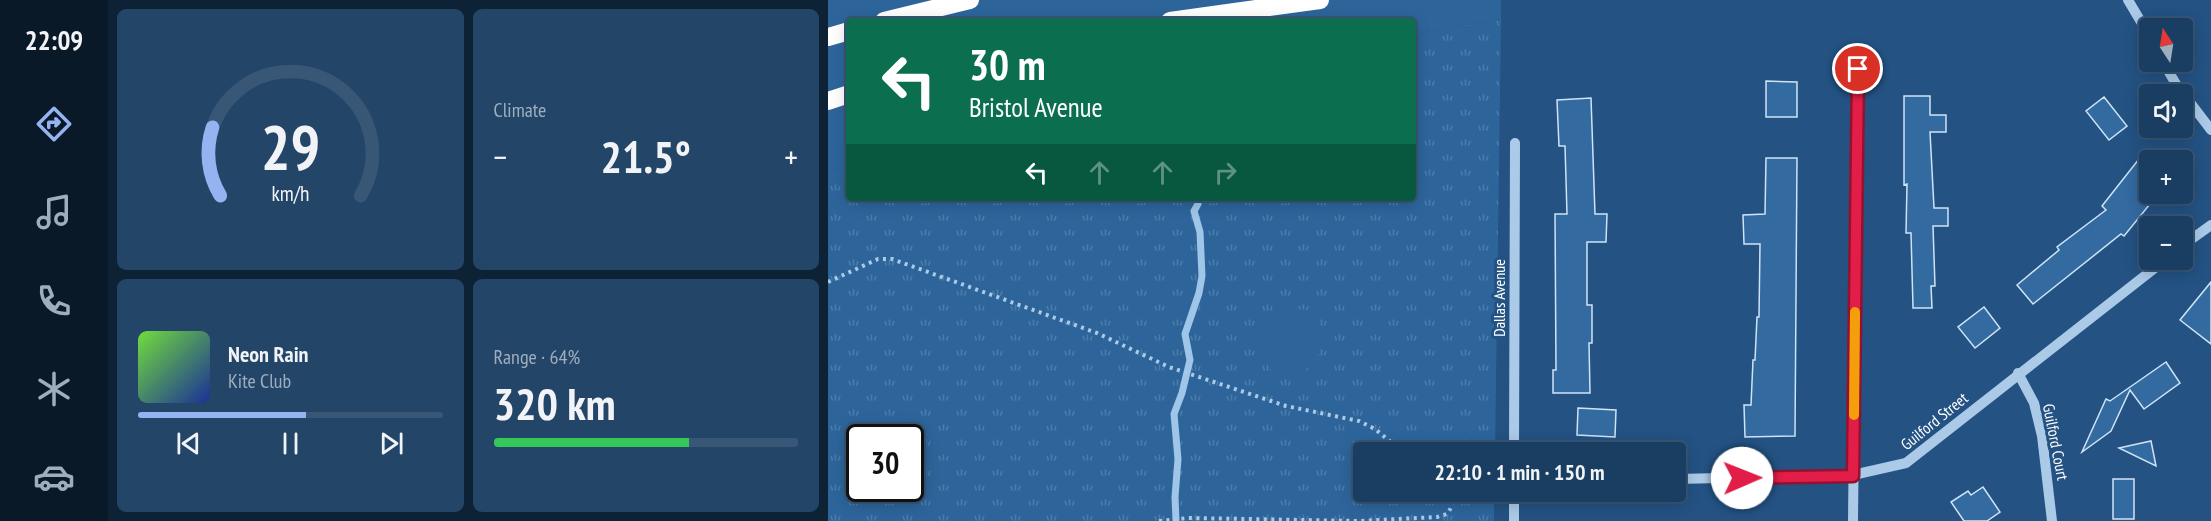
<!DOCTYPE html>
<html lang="en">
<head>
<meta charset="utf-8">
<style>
  :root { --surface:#1a3e62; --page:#234568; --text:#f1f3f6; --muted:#9faebe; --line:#385777; --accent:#95b2f1 }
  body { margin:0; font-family:"PT Sans Narrow",sans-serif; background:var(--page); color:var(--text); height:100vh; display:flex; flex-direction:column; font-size:22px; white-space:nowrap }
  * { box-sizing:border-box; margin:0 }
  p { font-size:20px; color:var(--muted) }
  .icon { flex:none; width:33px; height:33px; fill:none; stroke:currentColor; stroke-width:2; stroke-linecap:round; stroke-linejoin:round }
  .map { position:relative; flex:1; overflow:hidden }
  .panel { display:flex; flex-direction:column; gap:9px; padding:9px; background:#0e2236; width:720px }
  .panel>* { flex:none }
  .banner { position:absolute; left:18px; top:18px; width:570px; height:183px; border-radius:6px; box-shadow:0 3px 15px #0003,0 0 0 2px var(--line); background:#0b6e4f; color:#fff; overflow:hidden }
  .needle { width:39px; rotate:348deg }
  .tools { position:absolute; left:1311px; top:18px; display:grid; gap:12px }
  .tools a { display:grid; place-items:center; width:54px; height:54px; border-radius:6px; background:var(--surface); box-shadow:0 3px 15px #0003,0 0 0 2px var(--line); font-size:30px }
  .speed { position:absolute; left:18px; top:424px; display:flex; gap:12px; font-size:30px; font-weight:700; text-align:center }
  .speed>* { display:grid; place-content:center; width:78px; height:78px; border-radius:50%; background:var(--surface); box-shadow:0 3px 15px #0003,0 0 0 2px var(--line); line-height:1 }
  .speed .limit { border:3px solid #111; border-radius:9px; background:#fff; color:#111 }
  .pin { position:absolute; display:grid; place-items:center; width:51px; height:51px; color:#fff; margin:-26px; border:3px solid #fff; border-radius:50%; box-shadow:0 2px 6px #0007 }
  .me { position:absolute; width:66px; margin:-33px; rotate:89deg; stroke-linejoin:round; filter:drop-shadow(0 0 4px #0008) }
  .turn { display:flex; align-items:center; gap:21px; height:126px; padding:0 24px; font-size:27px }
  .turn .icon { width:78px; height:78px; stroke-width:2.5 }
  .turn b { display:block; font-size:42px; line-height:51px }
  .lanes { display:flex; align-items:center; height:57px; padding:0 24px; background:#0003; justify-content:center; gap:30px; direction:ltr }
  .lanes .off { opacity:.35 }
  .big { font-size:45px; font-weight:700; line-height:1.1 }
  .panel .widget { flex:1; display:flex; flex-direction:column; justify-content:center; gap:9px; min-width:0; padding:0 21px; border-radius:9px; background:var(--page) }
  .panel .dial { align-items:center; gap:0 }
  .dial svg { height:156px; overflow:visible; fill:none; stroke:var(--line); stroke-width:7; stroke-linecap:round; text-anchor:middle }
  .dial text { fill:var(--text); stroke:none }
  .song { display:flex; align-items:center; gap:18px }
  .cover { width:72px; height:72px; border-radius:9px; background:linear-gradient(135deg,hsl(100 70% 55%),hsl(230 70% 35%)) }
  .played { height:6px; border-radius:3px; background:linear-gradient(90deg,var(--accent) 55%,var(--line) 55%) }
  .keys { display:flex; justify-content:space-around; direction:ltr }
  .heat { display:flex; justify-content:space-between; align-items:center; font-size:33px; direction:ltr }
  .charge { height:9px; border-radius:4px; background:linear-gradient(90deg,#34c759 64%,var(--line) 0) }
  .panel .tiles { flex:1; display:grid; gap:9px; grid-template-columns:repeat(2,1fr) }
  .trip { position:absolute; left:525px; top:442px; width:333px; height:60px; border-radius:6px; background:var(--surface); box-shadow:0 3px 15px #0003,0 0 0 2px var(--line); font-weight:700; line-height:60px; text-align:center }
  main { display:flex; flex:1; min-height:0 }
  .menu { display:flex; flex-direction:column; width:108px; justify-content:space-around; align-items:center; background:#0a1927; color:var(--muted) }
  .menu .icon { width:42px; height:42px }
  .menu .current { color:var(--accent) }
  .menu b { font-size:27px; color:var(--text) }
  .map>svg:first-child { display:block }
  .grass { fill:url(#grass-tufts); fill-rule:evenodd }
  .park { fill:#2d659b }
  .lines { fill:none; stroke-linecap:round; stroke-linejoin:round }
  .stream { stroke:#9fc6e9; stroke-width:7 }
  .building { fill:#336aa0; stroke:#cfe3f6; stroke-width:1.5 }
  .path { stroke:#abcae8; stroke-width:4; stroke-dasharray:3 4.5; stroke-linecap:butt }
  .minor { stroke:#abcae8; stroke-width:10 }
  .highway { stroke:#fff; stroke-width:18 }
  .route-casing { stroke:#92132f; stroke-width:15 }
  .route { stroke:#e11d48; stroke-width:10 }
  .slow { stroke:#f59e0b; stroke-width:10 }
  .labels { text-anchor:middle; stroke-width:6; stroke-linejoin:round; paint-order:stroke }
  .street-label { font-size:16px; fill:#fff; stroke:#235283 }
</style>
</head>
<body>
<main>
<nav class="menu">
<b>22:09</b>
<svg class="icon current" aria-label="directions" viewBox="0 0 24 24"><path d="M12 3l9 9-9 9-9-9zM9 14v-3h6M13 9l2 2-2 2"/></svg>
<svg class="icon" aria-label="music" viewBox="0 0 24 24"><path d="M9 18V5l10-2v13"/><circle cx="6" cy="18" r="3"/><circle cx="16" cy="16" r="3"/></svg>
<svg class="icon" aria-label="phone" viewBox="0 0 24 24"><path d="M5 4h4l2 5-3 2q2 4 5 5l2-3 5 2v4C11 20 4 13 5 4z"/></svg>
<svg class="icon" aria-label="climate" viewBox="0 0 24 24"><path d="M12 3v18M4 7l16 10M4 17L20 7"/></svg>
<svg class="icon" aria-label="car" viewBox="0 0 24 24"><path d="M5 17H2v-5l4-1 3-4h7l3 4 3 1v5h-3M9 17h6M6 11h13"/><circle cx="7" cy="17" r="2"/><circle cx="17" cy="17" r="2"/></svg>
</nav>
<section class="panel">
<div class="tiles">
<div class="widget dial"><svg viewBox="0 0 100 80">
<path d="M14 69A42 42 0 1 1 86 69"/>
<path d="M14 69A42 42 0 0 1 10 34" stroke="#95b2f1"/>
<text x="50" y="56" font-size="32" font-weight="700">29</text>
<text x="50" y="72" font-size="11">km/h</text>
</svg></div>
<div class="widget"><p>Climate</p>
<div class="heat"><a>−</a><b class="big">21.5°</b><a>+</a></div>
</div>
<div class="widget">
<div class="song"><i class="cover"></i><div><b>Neon Rain</b><p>Kite Club</p></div></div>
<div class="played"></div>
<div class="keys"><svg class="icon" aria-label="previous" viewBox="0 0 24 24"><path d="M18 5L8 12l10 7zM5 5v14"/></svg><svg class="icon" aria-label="pause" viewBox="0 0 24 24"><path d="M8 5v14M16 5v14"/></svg><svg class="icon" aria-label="next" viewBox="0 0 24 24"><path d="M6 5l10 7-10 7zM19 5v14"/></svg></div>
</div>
<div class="widget"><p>Range · 64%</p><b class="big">320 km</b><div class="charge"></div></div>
</div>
</section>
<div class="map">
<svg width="1383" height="521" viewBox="0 0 1383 521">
  <defs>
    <pattern id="grass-tufts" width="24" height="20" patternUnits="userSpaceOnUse" patternTransform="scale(1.5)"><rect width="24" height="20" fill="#2d659b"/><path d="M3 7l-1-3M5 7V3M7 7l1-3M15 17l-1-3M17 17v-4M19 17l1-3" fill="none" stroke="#4c7caa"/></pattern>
  </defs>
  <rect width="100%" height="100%" fill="#235283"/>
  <path class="grass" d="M673,19L667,453H536V492H666V521H0V172L21,165V198H585V34ZM32,438H82V489H32Z"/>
  <path class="park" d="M0,0H673V19L585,34V21H21V165L0,172Z
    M459,308L478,310L490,317C500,348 491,363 464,379C459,378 451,377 446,373C432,362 429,322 445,312C448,310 455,309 459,308Z"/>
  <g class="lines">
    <path class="stream" d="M348,521L347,497L350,459L346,414L354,393L362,360L357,334L371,293L374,276L372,232L366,211L370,204"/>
  </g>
  <path class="building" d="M938,81L969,82V117H938Z
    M1076,96H1102V115H1118V132H1102L1106,208H1120V226H1105L1107,286H1103L1104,308H1085L1083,233H1078L1079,184L1076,185Z
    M1276,97L1299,126L1281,140L1258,111Z
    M763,98L767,214H779L778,242H759V305H764V343H761L762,393H725V370H728L727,214H739L737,146H731L729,100Z
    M938,158H969L967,436L917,437L916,405H923L925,360H927L929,317H931L932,244H916L915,215L937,214Z
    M1311,159L1322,166V204L1296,236L1293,234L1205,304L1189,285L1231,250L1229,247L1278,210L1274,206Z
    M1383,282V344L1352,320Z
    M1156,307L1172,328L1147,348L1130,327Z
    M1338,362L1352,383L1316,409L1302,390L1283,431L1254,452L1278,399L1282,401Z
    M750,408L788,410L787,437L749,435Z
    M1323,441L1328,466L1291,448Z
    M1285,479H1306V519H1285Z
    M1155,487L1172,512L1159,521H1136L1123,502L1140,491L1143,495Z"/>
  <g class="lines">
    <path class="path" d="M0,282L50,259H64L269,333L341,367L458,406L531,421L547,429L576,453
      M331,521L360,518L531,521L609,517L619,514C625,506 626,500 621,492"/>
    <path class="minor" d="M1300,0L1322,37
      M1335,62L1348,84L1383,130
      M1354,246L1383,225
      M1190,373L1206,403L1214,436L1224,521
      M686,453L687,143
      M848,479L1025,475L1078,463L1337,260
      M686,521V492
      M1025,521L1030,69"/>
    <path class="highway" d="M56,21L142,0
      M342,21L492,0
      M0,37L21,31
      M0,101L21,94"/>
  </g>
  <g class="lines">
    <g class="route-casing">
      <path id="route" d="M914,478L1025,476L1030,69"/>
    </g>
    <use href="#route" class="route"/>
    <path class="slow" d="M1026,415L1027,312"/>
  </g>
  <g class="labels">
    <g class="street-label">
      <text transform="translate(671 298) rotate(-90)" y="6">Dallas Avenue</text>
      <text transform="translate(1106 421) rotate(-39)" y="6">Guilford Street</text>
      <text transform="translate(1228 442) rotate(79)" y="6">Guilford Court</text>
    </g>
  </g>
</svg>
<div class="tools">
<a><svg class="needle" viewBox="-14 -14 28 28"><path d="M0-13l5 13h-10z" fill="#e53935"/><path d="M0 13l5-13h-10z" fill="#9faebe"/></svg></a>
<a><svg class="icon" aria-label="sound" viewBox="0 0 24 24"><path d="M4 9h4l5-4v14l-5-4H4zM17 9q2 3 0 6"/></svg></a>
<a>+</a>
<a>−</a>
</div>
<div class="speed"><div class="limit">30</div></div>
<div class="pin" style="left:1030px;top:69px;background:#d93025"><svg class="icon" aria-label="arrive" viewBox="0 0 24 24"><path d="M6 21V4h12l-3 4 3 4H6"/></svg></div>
<svg class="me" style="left:914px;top:478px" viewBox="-20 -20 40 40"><circle r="19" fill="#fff"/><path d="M0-13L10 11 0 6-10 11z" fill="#e11d48"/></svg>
<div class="trip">22:10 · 1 min · 150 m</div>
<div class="banner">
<div class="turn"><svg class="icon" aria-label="left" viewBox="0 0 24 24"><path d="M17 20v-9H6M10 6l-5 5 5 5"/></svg><div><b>30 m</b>Bristol Avenue</div></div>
<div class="lanes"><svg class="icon" aria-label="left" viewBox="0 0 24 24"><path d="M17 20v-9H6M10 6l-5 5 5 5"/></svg><svg class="icon off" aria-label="ahead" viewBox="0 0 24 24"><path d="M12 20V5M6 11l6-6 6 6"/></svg><svg class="icon off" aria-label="ahead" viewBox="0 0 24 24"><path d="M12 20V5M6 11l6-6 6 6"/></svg><svg class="icon off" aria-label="right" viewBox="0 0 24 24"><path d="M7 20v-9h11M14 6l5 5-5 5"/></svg></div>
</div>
</div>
</main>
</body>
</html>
